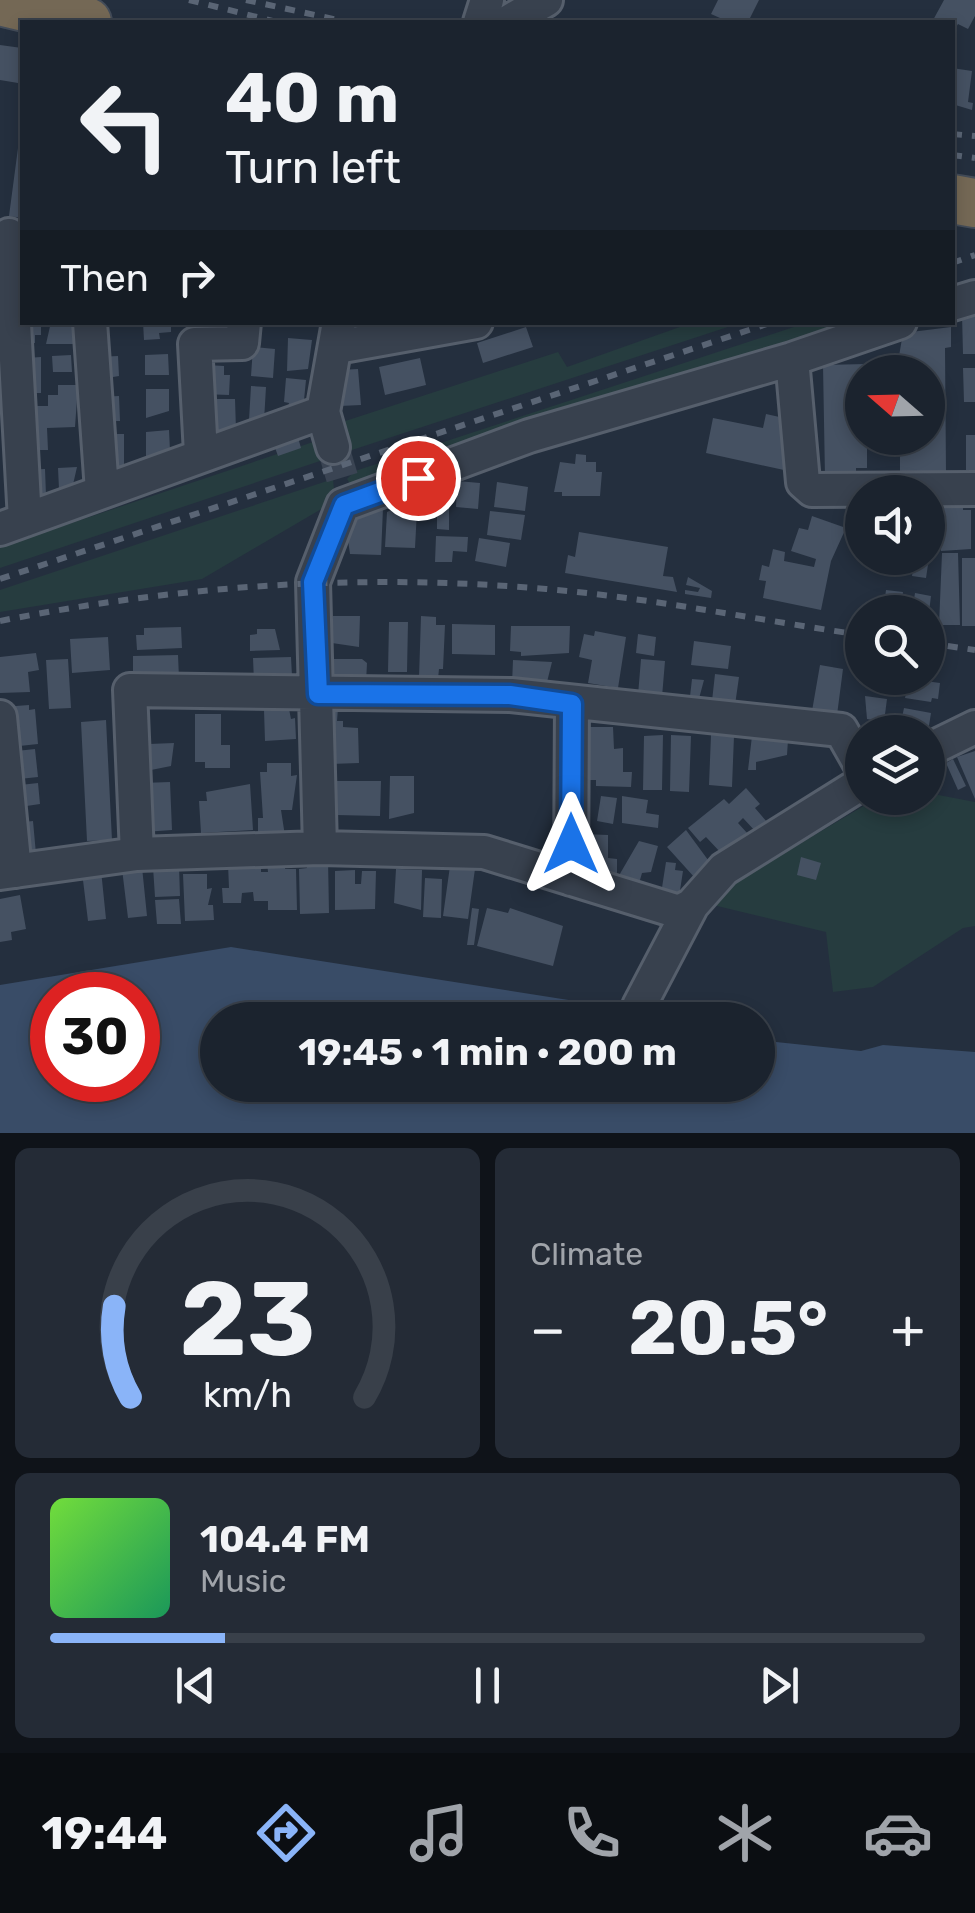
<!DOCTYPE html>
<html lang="en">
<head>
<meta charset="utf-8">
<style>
  :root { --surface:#1b232e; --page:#242b36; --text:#f1f3f6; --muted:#a0a4aa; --line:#39404a; --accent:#8ab4f8 }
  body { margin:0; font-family:Rubik,sans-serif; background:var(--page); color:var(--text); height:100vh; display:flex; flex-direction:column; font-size:38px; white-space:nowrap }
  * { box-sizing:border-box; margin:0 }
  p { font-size:32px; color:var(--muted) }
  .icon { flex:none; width:55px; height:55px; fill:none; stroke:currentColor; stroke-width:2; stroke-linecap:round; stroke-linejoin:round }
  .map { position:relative; height:1133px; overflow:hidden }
  .sheet { display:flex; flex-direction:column; gap:15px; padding:15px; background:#0f1319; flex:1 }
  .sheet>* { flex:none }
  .top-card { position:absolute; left:20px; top:20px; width:935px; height:305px; border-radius:0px; box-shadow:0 5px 15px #0003,0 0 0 2px var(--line); background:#1b232e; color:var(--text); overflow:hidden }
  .needle { width:65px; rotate:290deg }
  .fabs { position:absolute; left:845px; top:355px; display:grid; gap:20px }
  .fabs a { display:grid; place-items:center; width:100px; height:100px; border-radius:50%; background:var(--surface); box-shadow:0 5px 15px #0003,0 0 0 2px var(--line); font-size:50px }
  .speed { position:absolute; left:30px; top:972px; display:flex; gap:20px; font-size:50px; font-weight:700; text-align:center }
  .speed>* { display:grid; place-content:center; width:130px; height:130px; border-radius:50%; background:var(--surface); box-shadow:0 5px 15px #0003,0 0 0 2px var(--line); line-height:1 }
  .speed .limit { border:15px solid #d22; background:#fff; color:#111 }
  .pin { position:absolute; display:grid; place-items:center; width:85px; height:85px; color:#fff; margin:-42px; border:5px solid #fff; border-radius:50%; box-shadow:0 2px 10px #0007 }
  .me { position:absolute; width:110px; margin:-55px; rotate:0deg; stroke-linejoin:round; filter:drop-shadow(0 0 8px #0008) }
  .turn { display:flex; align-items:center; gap:35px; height:210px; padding:0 40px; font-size:45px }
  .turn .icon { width:130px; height:130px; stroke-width:2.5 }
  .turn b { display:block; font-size:70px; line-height:85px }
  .then { display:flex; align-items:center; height:95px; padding:0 40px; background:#0003; gap:20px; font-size:38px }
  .big { font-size:75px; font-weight:700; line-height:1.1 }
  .sheet .card { flex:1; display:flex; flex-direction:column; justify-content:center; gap:15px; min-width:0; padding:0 35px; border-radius:15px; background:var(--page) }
  .sheet .dial { align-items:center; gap:0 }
  .dial svg { height:260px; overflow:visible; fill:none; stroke:var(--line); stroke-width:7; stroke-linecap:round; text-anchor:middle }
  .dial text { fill:var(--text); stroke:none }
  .song { display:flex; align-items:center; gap:30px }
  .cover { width:120px; height:120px; border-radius:15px; background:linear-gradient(135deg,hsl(100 70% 55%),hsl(150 70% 35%)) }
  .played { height:10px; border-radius:5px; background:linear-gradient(90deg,var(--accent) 20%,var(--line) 20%) }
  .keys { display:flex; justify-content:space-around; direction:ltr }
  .heat { display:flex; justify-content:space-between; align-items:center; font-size:55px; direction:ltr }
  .sheet .tiles { flex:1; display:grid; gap:15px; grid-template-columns:1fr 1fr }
  .card:last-child { grid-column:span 2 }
  .trip { position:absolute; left:200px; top:1002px; width:575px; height:100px; border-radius:50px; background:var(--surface); box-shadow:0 5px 15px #0003,0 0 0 2px var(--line); font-weight:700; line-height:100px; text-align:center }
  .tab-bar { display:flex; height:160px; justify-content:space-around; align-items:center; background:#0b0e12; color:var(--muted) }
  .tab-bar .icon { width:70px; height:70px }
  .tab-bar .active { color:var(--accent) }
  .tab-bar b { font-size:45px; color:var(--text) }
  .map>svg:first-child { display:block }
  .green { fill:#263c3f }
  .water { fill:#394c67; fill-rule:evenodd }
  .building { fill:#455162 }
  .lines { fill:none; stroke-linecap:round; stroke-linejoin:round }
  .minor-tunnel { stroke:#3a4453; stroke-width:32; stroke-dasharray:32 16; stroke-linecap:butt }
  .minor-casing { stroke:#565f6c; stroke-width:38 }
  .highway-casing { stroke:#434c59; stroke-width:52 }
  .minor { stroke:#38414e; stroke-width:32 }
  .highway { stroke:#746855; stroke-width:48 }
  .rail { stroke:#5a6575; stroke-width:6; stroke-dasharray:10 10; stroke-linecap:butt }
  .route-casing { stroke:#114b97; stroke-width:25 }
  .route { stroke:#1a73e8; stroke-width:18 }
</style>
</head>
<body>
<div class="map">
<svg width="975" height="1133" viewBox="0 0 975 1133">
  <rect width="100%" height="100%" fill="#242f3e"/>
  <path class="green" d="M691,323H740L349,451L337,438L336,424L558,352L567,367Z
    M806,323H879L358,496L347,479L355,471Z
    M322,439L329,458L0,568V547Z
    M333,479L335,501L202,579L0,612V590Z
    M928,793L975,802V926L963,928L873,987L833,992L826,932L713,905L739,880L877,798H928Z"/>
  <path class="water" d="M231,947L594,1004L648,1020H218V1085H758V1040L861,1051L883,1045L975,1052V1133H0V985ZM52,995H138V1080H52Z"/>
  <path class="building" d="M718,0H759L748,22H729L711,14Z
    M944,0H975V16L968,29L958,24L952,34V22H932Z
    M0,45L22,48L18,83L0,80Z
    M952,68L972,71L968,102L973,103L972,110L952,104Z
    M18,148L22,149V218L9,216Z
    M975,314V354H963L962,315Z
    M22,322H41V335H35V343L20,344Z
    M51,322H76V344H46Z
    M143,322H171V332L159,333L160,339L144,340Z
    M526,327L533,347L483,363L477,343Z
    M951,327V347L945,348L946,473H900V450H909V438H928V372H893L894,356H899L903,333Z
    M288,338L312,340L308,369L287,371Z
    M253,347L275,349L273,378L251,376Z
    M168,354L169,375H145V355Z
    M71,355L72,372H53L52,356Z
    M118,356L119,376L107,378L97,357Z
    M41,357V393H31L26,358Z
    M420,358L426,385L385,395L379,367Z
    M866,364L862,438H867V468H856V478H825L823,365Z
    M206,365L224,366V375H230L229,395L202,394Z
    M963,368H975V402H964Z
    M358,369L361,405L340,406V370Z
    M286,378L306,380L303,410L288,408L289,403L284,402Z
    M58,385H78L75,427L47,428L48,450H24V406H48V395H58Z
    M251,386L266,387L264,421L249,420Z
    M146,389H169V411L146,418Z
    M119,396L120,421H98V397Z
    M204,399H235L236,430L205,431Z
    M766,414L784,418L781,431L792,433L784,470L706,453L713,418L763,428Z
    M169,430L170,451L161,453L162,457H146V432Z
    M101,434H124V468H102Z
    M297,434L301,448L278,456L273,442Z
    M966,435H975V470H966Z
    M576,454L586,455V462H596V472H602L600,496H562V492H554L560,462L575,464Z
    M77,467L72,489H59L58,468Z
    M45,469L46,495L24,494L23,470Z
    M457,481L480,483L478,509L456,507Z
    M497,482L528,487L525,511L494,507Z
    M437,484L455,485V495H449V530L437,529Z
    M963,502V510H971V549L941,551V503Z
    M357,507L383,508L381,555L350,554L346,526Z
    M393,509L417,510L415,548L385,547L387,512Z
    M490,511L525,515L521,540L487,535Z
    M812,516L846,528L831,561L821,610L763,598L766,581L759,580L762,565L769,567L773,549L785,552L784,561L814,567L816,559L791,551L799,528L808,530Z
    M579,532L668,547L663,576L673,577L677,592L565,573L568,555L575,557Z
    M436,536L468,537L467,552L453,551L452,562H435Z
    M479,538L510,543L506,567L475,561Z
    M942,553H958L960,625H939Z
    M915,558H929L926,578L912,576Z
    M962,558H975V626H962Z
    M688,577L712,591L711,598L685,594V590L698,592L700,588L686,585Z
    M886,590L903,592L900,612H883Z
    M915,593L931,596L929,612H912Z
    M333,616H360L359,647L332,643Z
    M421,616L436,617V625H445L443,669H439L438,679L419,678Z
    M389,622H408L407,672H388Z
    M452,624L495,625V655L452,654Z
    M511,626H570L569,653L521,656V652L510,651Z
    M181,627L182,648L137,650L136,635H144V628Z
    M257,629H275L280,650L250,651V635L257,634Z
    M595,631L626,637L618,688L588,683L592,660L579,657L584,634L594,636Z
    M638,634L656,637L654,656L636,653Z
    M108,637L110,670L72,673L70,639Z
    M694,641L731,646L728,669L691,665Z
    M36,653L39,670L28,672L30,692L0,693V657Z
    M178,655L179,678L133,679V656Z
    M291,657L292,676L254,682L253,658Z
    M68,659L71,708L49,709L46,660Z
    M332,659H362L367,663L366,683H331Z
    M641,659L665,661L662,697L638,695Z
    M513,660L552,662L546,686L512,684Z
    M820,665L843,669L837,715L812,711Z
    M715,674L739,677L735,705L711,710Z
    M860,678H898L889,688L859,683Z
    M692,679L704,680L697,706L689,705Z
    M918,680L940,683L938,699L932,698L931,702L905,698L908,684L918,685Z
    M865,696L887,699L884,722L867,719Z
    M29,705V710L35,709L38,744L10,747L3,707Z
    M330,707L338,708L337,721H343V727L358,728L359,763L330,764Z
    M904,708L931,713L928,732H899Z
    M289,709L291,719L295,718L296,739L265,741L264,710Z
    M195,714H221V745H230V768H205V762H195Z
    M106,720L112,840L87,841L81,722Z
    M580,727H613L614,749L623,748V772H632L631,787L596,786V780H590V767L581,768Z
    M663,735L662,790H643L644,736Z
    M671,735L691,736L689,792L670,791Z
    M711,735L734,736L732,787L709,785Z
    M752,736L788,740L787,755L756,762V770H748Z
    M174,743L171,766L136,773V763L150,762L149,744Z
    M35,749L38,777L10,780L7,752Z
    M975,751V799L957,757Z
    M953,759L966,786L958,790L946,763Z
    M267,763H291V776L297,775L292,810H281L285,836L258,837V818H263L260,772H267Z
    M390,776H414V813L389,819Z
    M336,781H381L380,816L336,815Z
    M170,782L172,830L144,832L142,783Z
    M38,783L40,804L13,808L11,786Z
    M250,784L253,830L201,833L199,801H207L206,792Z
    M746,788L760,804L755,808L767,822L756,832L743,818L738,823L748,834L722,854L706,837L700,842L688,828L724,799L729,804Z
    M601,796L617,798L613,824L597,821Z
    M622,796L648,800L646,813L659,815L658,828L622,823Z
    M33,821L36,854L18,856L15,823Z
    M686,830L711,864L695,878L667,847Z
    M582,834L608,835V858L617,859V873H590V866L581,865Z
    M639,841L658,846L651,872L642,873L638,887L614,884Z
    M801,857L821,863L816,880L797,875Z
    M328,859L329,913L300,914L299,869L307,868L306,860Z
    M261,862V872H268L267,862H285V869H296L297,910H268V901H254L253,892L242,893L241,903H223L222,888H229L228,864Z
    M666,862L676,863L675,870L683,871L679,897L661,894Z
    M179,866L180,896L155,897L153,867Z
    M450,866L475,869L468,919L443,916Z
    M142,867L147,916L128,918L122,869Z
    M396,869L422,870L421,910L394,903Z
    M101,870L106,919L88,921L82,872Z
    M355,870V884H361L362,871H376L375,909L335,910V871Z
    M183,874H207V889L212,888L208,905H213L214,920L185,921Z
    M425,878L442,879L441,918L423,917Z
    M20,895L26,929L11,932L12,940L0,942V899Z
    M179,899L181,924H157L155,900Z
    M472,908L479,909L474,945H467Z
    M487,908L508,913L510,908L563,926L553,966L477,946Z"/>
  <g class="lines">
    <path class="minor-tunnel" d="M333,447L344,484"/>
    <g class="minor-casing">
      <path id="minor" d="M480,22L487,0
        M508,22L546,0
        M9,235L25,520
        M952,304L975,297
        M90,322L102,491
        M337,347L476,322
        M792,359L803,482L812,490L975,489
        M323,412L333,447
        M201,454L195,344L242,343L244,322
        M0,529L323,412L339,322
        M0,717L15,871
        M928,750L975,727
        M320,848L313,582L343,505L529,436L792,359L900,322
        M137,854L130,690L511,695L841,730L862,767
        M0,873L137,854L320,848L484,852L679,912L692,905
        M571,879L572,704
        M639,1006L692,905L724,869L862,783"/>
    </g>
    <g class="highway-casing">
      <path id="highway" d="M0,1L87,22
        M952,199L975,203"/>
    </g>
    <use href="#minor" class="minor"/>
    <use href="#highway" class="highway"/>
    <path class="rail" d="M189,0L277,22
      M246,0L347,22
      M952,134L975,136
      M952,155L975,158
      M952,263L975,255
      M0,579L773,322
      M0,621C181,585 361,573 546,589C652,598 757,620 862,635
      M928,643L975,650"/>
  </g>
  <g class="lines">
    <g class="route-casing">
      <path id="route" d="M418,478L344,505L313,582L318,694L510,695L572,704L571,844"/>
    </g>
    <use href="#route" class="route"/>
  </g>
</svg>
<div class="fabs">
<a><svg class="needle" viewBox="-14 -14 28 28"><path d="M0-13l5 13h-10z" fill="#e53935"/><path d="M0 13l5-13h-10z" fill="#a0a4aa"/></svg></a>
<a><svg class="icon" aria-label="sound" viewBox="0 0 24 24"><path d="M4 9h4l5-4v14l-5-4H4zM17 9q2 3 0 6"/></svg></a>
<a><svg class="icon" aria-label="search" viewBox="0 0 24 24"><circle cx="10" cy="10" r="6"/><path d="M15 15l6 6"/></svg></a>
<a><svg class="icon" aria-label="layers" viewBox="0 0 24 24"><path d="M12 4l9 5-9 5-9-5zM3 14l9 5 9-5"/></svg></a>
</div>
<div class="speed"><div class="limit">30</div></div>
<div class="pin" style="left:418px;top:478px;background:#d93025"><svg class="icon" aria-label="arrive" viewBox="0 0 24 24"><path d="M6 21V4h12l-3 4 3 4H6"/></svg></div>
<svg class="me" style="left:571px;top:844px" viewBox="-20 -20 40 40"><path d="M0-17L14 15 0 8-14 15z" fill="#1a73e8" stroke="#fff" stroke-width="4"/></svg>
<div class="trip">19:45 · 1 min · 200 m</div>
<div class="top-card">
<div class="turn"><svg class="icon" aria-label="left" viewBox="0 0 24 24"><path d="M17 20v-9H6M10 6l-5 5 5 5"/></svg><div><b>40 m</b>Turn left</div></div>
<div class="then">Then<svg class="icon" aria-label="right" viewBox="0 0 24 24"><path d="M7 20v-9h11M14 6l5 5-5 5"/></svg></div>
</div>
</div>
<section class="sheet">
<div class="tiles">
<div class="card dial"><svg viewBox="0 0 100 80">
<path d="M14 69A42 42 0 1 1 86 69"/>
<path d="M14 69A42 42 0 0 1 9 41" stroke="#8ab4f8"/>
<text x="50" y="56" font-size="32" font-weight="700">23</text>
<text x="50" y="72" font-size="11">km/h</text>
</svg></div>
<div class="card"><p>Climate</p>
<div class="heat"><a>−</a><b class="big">20.5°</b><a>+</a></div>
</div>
<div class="card">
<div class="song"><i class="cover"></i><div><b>104.4 FM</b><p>Music</p></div></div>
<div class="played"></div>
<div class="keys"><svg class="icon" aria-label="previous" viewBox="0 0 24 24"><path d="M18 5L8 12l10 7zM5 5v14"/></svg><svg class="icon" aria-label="pause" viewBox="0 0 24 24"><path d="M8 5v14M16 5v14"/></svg><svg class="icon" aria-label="next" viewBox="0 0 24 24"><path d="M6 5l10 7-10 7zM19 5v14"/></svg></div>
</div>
</div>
</section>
<nav class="tab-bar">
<b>19:44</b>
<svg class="icon active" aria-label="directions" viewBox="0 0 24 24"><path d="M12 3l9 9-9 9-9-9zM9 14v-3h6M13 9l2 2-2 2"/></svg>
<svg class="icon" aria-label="music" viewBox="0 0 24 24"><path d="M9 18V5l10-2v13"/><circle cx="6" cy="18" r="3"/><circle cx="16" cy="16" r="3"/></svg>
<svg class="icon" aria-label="phone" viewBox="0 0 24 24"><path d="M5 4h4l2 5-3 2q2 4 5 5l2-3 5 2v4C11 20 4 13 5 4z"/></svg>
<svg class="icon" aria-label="climate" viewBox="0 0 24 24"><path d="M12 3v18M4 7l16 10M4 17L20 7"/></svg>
<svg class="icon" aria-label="car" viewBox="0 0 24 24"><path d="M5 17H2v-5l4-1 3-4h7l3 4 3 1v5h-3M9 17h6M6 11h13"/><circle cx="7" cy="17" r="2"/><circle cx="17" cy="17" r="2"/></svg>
</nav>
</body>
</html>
